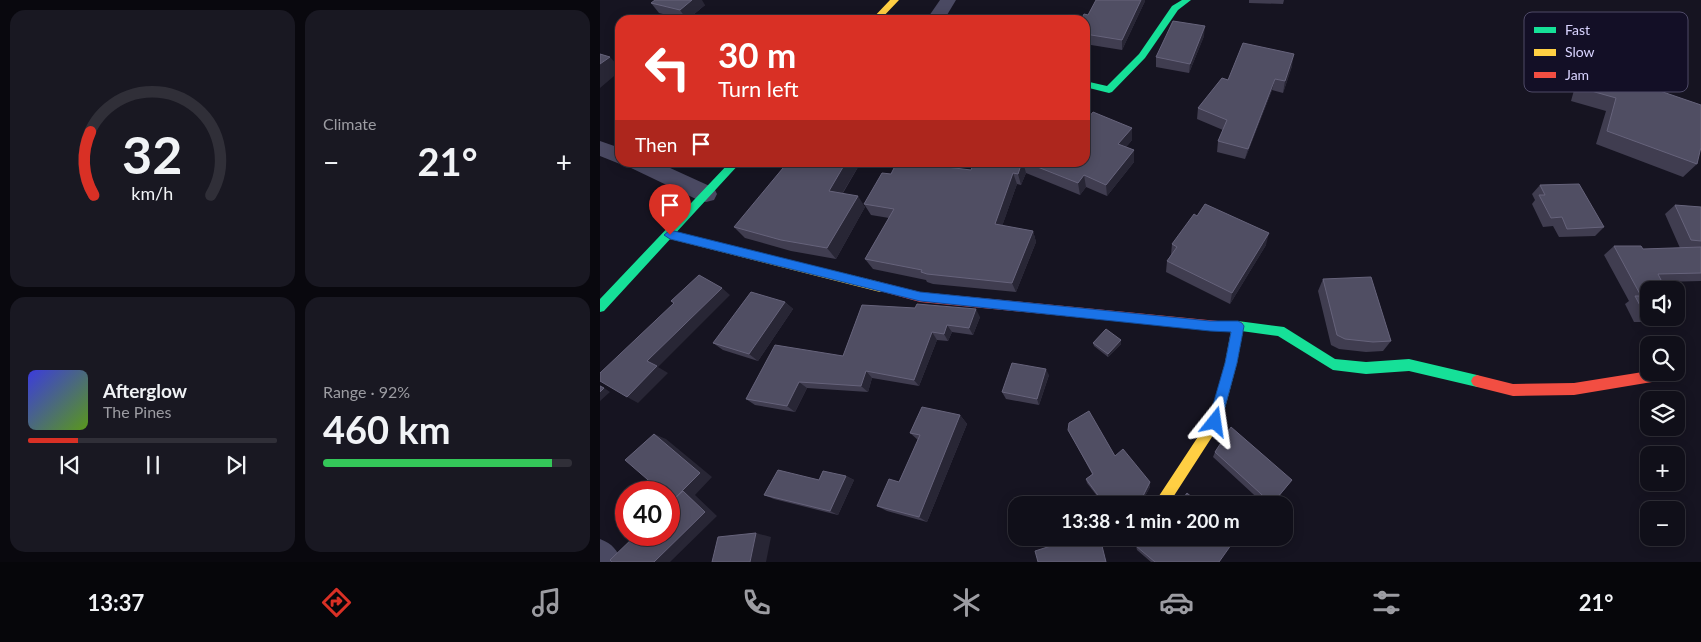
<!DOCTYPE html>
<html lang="en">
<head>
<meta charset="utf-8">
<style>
  :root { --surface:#100f19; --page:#191822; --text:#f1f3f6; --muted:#9c9ca2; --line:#302f38; --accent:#d93025 }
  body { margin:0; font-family:Lato,sans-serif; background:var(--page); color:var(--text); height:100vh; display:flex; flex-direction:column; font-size:19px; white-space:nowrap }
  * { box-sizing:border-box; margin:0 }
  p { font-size:16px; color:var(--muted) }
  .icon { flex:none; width:28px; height:28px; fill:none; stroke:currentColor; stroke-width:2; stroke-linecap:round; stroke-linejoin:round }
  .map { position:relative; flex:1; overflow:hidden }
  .side { display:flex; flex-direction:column; gap:10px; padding:10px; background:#09080e; width:600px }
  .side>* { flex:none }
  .banner { position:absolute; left:15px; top:15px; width:475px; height:152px; border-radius:15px; box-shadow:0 2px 12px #0003,0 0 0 1px var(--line); background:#d93025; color:#fff; overflow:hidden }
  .fabs { position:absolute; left:1040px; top:281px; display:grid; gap:10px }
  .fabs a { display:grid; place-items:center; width:45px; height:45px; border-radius:10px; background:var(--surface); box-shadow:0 2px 12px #0003,0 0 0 1px var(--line); font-size:25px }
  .speed { position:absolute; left:15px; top:481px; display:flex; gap:10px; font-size:25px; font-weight:700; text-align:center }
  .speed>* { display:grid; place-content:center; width:65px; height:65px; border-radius:50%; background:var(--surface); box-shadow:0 2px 12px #0003,0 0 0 1px var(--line); line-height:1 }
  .speed .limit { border:8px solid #d22; background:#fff; color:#111 }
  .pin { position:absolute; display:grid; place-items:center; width:42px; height:42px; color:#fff; margin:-51px -21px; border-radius:50% 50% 50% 0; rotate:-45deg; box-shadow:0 0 5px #0007 }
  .pin .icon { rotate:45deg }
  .me { position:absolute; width:55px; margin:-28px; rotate:15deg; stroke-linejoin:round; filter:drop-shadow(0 0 4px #0008) }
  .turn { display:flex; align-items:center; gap:18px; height:105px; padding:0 20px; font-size:22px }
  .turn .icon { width:65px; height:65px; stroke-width:2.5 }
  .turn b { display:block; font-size:35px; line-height:42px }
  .then { display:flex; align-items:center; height:48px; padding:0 20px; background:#0003; gap:10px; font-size:19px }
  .big { font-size:38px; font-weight:700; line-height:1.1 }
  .side .widget { flex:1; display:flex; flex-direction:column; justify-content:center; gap:8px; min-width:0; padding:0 18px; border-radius:15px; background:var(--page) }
  .side .dial { align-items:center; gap:0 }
  .dial svg { height:130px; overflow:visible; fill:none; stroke:var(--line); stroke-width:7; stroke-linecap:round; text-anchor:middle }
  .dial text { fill:var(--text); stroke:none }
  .song { display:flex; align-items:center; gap:15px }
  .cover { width:60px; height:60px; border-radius:8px; background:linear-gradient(135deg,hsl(240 70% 55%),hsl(90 70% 35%)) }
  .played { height:5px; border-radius:2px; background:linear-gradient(90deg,var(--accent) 20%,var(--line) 20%) }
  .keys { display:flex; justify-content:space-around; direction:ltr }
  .heat { display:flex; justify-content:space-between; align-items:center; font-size:28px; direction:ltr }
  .charge { height:8px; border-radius:4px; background:linear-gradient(90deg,#34c759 92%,var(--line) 0) }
  .side .tiles { flex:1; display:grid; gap:10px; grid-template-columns:repeat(2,1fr) }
  .trip { position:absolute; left:408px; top:496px; width:285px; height:50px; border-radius:15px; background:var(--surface); box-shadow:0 2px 12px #0003,0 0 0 1px var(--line); font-weight:700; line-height:50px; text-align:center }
  .dock { display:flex; height:80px; justify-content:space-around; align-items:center; background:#06060a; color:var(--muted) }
  .dock .icon { width:35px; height:35px }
  .dock .current { color:var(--accent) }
  .dock b { font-size:22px; color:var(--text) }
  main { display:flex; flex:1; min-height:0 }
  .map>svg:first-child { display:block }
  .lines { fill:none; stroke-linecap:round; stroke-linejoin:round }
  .street { fill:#4a4962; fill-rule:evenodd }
  .fast { fill:#16e098; fill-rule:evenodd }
  .slow { fill:#ffcf43; fill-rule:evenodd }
  .jam { fill:#f24e42; fill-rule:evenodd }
  .wall { fill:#403d50 }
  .shaded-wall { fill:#282635 }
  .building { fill:#504e63; stroke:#66637b }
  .route { fill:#1a73e8; stroke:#114b97 }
  .key { fill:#130f26; stroke:#4e4a67; stroke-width:1 }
  .key-label { font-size:14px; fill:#d9d4ff }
</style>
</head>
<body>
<main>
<section class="side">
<div class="tiles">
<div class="widget dial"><svg viewBox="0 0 100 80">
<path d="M14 69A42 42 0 1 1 86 69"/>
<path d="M14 69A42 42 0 0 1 12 30" stroke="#d93025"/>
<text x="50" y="56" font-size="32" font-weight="700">32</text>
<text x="50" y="72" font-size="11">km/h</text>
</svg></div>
<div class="widget"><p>Climate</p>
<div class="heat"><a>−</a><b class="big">21°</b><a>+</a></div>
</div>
<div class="widget">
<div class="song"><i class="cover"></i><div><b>Afterglow</b><p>The Pines</p></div></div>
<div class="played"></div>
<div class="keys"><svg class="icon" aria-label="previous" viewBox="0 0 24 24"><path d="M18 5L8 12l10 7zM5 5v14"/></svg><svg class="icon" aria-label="pause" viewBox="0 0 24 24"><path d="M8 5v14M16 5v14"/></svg><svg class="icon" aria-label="next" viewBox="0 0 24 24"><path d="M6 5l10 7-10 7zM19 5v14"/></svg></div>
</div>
<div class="widget"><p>Range · 92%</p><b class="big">460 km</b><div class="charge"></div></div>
</div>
</section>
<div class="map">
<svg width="1101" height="562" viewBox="0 0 1101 562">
  <rect width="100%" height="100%" fill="#161421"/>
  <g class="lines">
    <path class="street" d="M340,0H356L344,20H332L329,16Z
      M0,141L20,148V162H24L20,164L0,156Z
      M26,162H57L114,188L117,194L114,200L106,202L98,200L29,167Z
      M0,539C13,544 17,550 22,562H0Z"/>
    <path class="fast" d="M582,0H591L578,10L545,58L512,92L509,93L485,87V81L507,86L539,54L572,6Z
      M130,162H141L4,311L0,312V299Z
      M638,321L684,327L735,359L766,362L809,359L877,375L881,377L883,381L881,385L877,387L809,371L766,374L733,370L678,336L634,330L632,326L634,322Z"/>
    <path class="slow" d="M290,0H299L280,20H271Z
      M70,231L280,282L284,284L286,287L284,290L280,292L70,239L65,235Z
      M618,321L642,322L644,326L637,363L621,423L568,505H553L609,420L625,363L631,331L614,330L612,326L614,322Z"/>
    <path class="jam" d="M280,282L320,292L618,321L622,322L624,326L622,330L618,331L320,302L276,290L274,287L276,284Z
      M1076,366L1080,368L1082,372L1080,376L1076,378L974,395L913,396L877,387L873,385L871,381L873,377L877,375L913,384L974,383L1049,371V372H1076Z"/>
  </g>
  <path class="wall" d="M649,0H684L683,4L649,3Z
    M545,1L522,50L485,44V20L488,15Z
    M51,3L105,5L87,20L59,13Z
    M604,36L589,73L556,67V57Z
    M692,66L683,93L672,90L645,159L617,152L618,141L623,130L597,119L598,108L628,80Z
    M985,70L1021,80L1022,78L1097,164L1083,177L996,144L1006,111L971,101L976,83Z
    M532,128V140L526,147L534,150V162L507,196L486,187L480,195L426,173L421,185L417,184L402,226L433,231L436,242L416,292L333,284L327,282L326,280L273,269L265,259L289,218L271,215L264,204L291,174L297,162H333L331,165L371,170L374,162H485Z
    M261,162L243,193L265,207L236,259L191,251L145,238L134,227Z
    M940,185L1004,227L995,236L959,237L953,226L943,227L932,204L935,200L932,194Z
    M1075,205L1101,207V281L1062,282L1049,290V318H1075L1068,322H1034L1025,304L1029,301L1004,255L1014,246L1043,249L1080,248L1065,214Z
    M597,216L666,245L630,304L566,272L567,261L571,255L572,244Z
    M723,279L791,341L783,351L766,352L739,349L731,345L718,291Z
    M185,302L193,309L158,361L123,350L113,343Z
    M262,305L380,317L373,335L352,332L348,341L337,340L319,386L272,378L268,392L207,388L195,412L155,405L146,399L243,356Z
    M521,340V344L508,357L494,346L493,343Z
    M449,375L439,405L406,399L402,392Z
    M360,415L367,424L327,522L287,511L277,506L299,482L318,440L310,433Z
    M468,430L515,456L550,487L543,500L537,505H504L487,483L486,479L492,474L471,435Z
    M615,452L692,480L672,505H665L613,457Z
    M246,476L254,480L238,515L174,499L164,495L219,480Z
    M536,546L619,562H551L537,550Z"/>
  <path class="shaded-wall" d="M92,0H102L105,5L87,20L80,10Z
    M541,0H545V1L522,50V40Z
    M605,26L604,36L589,73L590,64Z
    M694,54L692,66L683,93L685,81Z
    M10,57L20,68V71L0,88V64Z
    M675,79L672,90L645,159L648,149Z
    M532,128V140L519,156L518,144Z
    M534,150V162L507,196L506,185Z
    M246,162H261L237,202L229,191Z
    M322,162H333L327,175L322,164Z
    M422,162H423L426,173L421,185L418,174Z
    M413,173L417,184L399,235L395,224Z
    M484,175L486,187L480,195L478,183Z
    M258,196L265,207L236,259L227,248Z
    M433,231L436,242L416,292L412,283Z
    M669,233L666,245L630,304L632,293Z
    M122,288L130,295L58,367L68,373L38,403L27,397L47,361Z
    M185,302L193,309L158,361L149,354Z
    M376,309L380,317L373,335L369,328Z
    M347,325L352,332L348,341L344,334Z
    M332,332L337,340L319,386L314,380Z
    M521,340V344L508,357V354Z
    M446,369L449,375L439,405L437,399Z
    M266,371L272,378L268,392L261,386Z
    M199,382L207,388L195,412L187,406Z
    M0,385L10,392L0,401Z
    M360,415L367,424L327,522L319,517Z
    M54,434L66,439L112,477L95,495L117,516L70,562H54L72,501Z
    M246,476L254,480L238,515L230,511Z
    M550,482V487L543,500L537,505H532Z
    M156,533L171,537L166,562H150Z"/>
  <path class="building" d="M55,0H92L80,10L51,3Z
    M496,0H541L522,40L485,34V20H481L484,14L488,15Z
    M573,21L605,26L590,64L556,57Z
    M643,43L694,54L685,81L675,79L648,149L618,141L627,120L598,108L622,78L628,80Z
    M0,54L10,57L0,64Z
    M985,70L1021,80L1022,78L1101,105V147L1097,164L1007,131L1016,98L981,88Z
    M493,112L532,128L518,144L534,150L506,185L484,175L478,183L425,162H485V122Z
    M188,162H246L229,191L258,196L227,248L181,240L134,227Z
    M297,162H322V164L371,170L374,162H422L418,174L413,173L395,224L433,231L412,283L327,274L321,272L322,270L265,259L294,209L264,204L282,173L291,174Z
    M979,184L1004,227L967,229L962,217L951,218L939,195H945L940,185Z
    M605,204L669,233L632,293L567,261L577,247L572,244L594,214L597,216Z
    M1075,205L1101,207V241L1091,240Z
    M1014,246H1041L1043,249L1101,247V273L1058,274L1066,290H1049V315H1045L1035,296H1041Z
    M99,275L122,288L47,361L57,366L27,397L0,381V373L74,303L71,301Z
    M771,277L791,341L773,342L745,339L737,335L723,279Z
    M151,292L185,302L149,354L113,343Z
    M317,304L376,309L369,328L347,325L344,334L332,332L314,380L266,371L261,386L199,382L187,406L146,399L175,345L243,356L262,305L315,308Z
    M1076,307L1080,314H1076Z
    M506,329L521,340L508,354L493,343Z
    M412,363L446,369L437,399L402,392Z
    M0,386L4,388L0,392Z
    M322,407L360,415L319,517L277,506L289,479L299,482L320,435L310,433Z
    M489,411L515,456L523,449L550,482L543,496L532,505H505L486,479L493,474L468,430L469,423Z
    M631,427L692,480L672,504L615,452Z
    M54,434L100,473L72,501L69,498V492H62L25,460Z
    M178,470L219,480L223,471L246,476L230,511L164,495Z
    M83,491L105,512L54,562H12L10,560L36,535H69V504Z
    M587,493L601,505H567L570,501H581Z
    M156,533L150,562H112L118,537Z
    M476,538H500L506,562H438L435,551Z
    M543,538H636L619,562H555L536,546Z"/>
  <path class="route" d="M70,230L320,292L610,321H638L642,323L644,326L637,363L621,422L619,427L615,429L610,427L608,422L625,363L631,332L610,331L320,301L70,239L64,235Z"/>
  <rect x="924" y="12" width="164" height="80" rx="8" class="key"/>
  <rect x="934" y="27" width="22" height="6" fill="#16e098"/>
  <rect x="934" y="49" width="22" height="7" fill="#ffcf43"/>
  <rect x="934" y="72" width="22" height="6" fill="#f24e42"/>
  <g class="key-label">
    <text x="965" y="35">Fast</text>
    <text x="965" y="57">Slow</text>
    <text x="965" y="80">Jam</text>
  </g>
</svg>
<div class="fabs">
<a><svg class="icon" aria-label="sound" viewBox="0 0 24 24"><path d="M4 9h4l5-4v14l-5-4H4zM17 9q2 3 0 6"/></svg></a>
<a><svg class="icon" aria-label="search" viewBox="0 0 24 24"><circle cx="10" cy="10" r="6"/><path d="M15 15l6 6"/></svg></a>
<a><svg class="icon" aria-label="layers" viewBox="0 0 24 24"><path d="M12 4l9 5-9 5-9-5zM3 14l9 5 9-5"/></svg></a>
<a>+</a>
<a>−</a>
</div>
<div class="speed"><div class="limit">40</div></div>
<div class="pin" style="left:70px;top:235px;background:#d93025"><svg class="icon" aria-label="arrive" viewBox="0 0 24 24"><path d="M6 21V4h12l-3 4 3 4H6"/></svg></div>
<svg class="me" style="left:615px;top:422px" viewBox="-20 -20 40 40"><path d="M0-17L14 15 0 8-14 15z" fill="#1a73e8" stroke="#fff" stroke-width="4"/></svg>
<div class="trip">13:38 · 1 min · 200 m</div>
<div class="banner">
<div class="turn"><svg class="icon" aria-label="left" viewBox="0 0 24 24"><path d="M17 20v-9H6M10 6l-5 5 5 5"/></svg><div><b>30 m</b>Turn left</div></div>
<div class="then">Then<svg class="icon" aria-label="arrive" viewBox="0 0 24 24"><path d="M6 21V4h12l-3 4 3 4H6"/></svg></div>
</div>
</div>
</main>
<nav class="dock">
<b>13:37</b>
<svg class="icon current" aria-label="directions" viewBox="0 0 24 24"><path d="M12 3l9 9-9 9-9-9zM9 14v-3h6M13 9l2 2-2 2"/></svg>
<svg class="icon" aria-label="music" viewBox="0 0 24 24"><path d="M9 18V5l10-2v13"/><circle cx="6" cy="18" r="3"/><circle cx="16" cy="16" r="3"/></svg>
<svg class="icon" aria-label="phone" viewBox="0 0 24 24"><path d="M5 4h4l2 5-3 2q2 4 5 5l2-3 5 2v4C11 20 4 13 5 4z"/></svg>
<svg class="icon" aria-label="climate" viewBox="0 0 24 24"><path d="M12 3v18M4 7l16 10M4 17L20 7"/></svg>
<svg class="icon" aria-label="car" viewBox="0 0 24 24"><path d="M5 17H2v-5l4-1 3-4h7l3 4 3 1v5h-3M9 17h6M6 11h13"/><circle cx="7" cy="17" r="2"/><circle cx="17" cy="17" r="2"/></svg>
<svg class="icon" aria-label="filters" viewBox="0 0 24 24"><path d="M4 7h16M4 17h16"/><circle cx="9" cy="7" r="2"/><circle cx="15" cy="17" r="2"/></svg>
<b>21°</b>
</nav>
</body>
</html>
